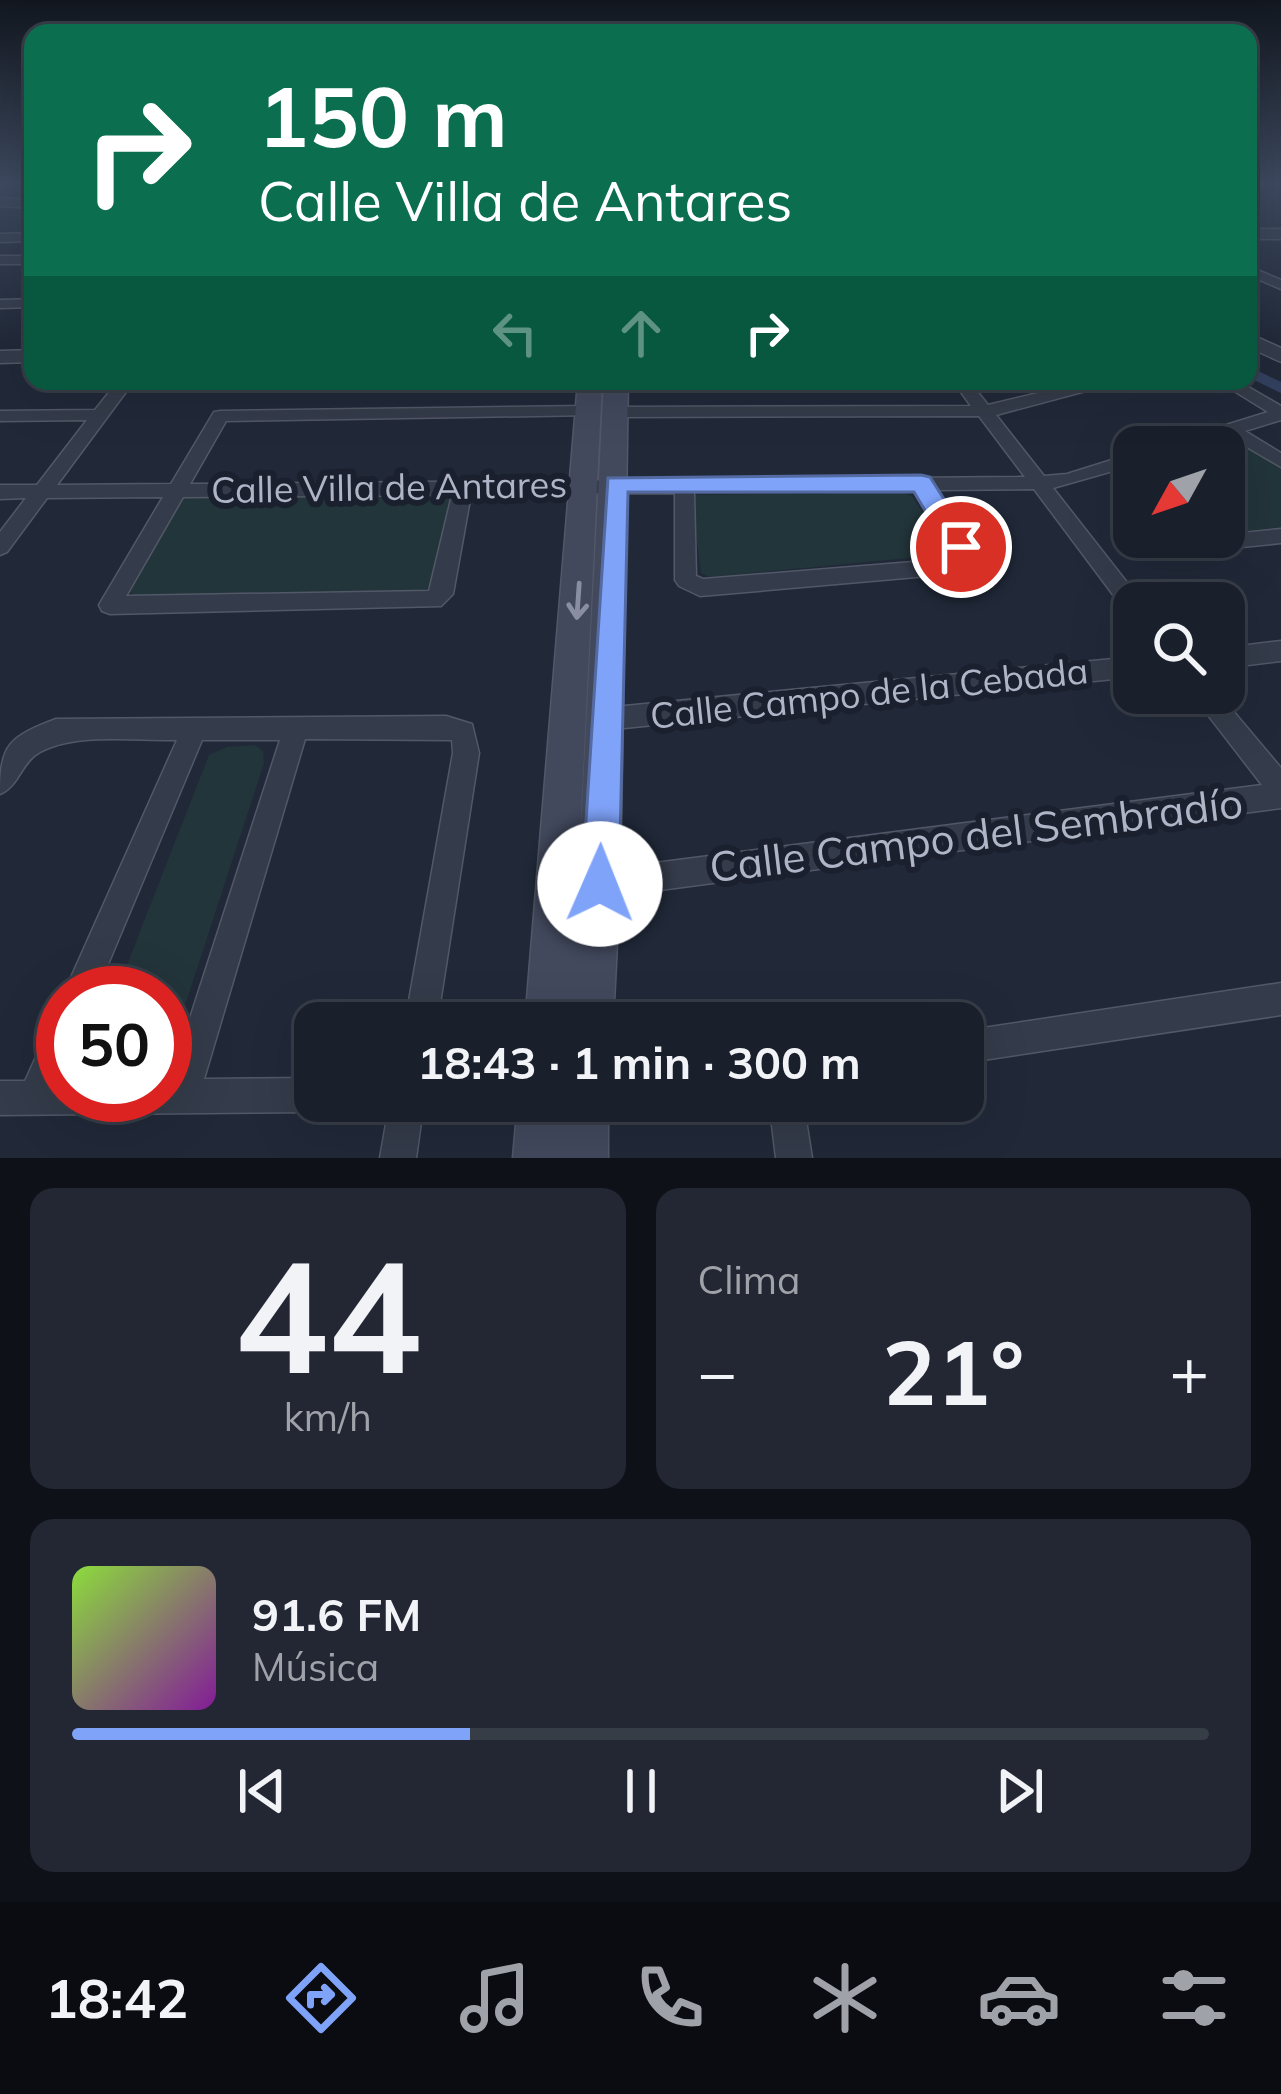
<!DOCTYPE html>
<html lang="es">
<head>
<meta charset="utf-8">
<style>
  :root { --surface:#191f2b; --page:#222733; --text:#f1f3f6; --muted:#9fa2a9; --line:#373d47; --accent:#80a3fa }
  body { margin:0; font-family:Mulish,sans-serif; background:var(--page); color:var(--text); height:100vh; display:flex; flex-direction:column; font-size:45px; white-space:nowrap }
  * { box-sizing:border-box; margin:0 }
  p { font-size:39px; color:var(--muted) }
  .icon { flex:none; width:66px; height:66px; fill:none; stroke:currentColor; stroke-width:2; stroke-linecap:round; stroke-linejoin:round }
  .map { position:relative; height:1158px; overflow:hidden }
  .panel { display:flex; flex-direction:column; gap:30px; padding:30px; background:#0e1118; flex:1 }
  .panel>* { flex:none }
  .top-card { position:absolute; left:24px; top:24px; width:1233px; height:366px; border-radius:24px; box-shadow:0 12px 48px #0002,0 0 0 3px var(--line); background:#0b6e4f; color:#fff; overflow:hidden }
  .needle { width:78px; rotate:230deg }
  .buttons { position:absolute; left:1113px; top:426px; display:grid; gap:24px }
  .buttons a { display:grid; place-items:center; width:132px; height:132px; border-radius:24px; background:var(--surface); box-shadow:0 12px 48px #0002,0 0 0 3px var(--line); font-size:60px }
  .speed { position:absolute; left:36px; top:966px; display:flex; gap:24px; font-size:60px; font-weight:700; text-align:center }
  .speed>* { display:grid; place-content:center; width:156px; height:156px; border-radius:50%; background:var(--surface); box-shadow:0 12px 48px #0002,0 0 0 3px var(--line); line-height:1 }
  .speed .limit { border:18px solid #d22; background:#fff; color:#111 }
  .pin { position:absolute; display:grid; place-items:center; width:102px; height:102px; color:#fff; margin:-51px; border:6px solid #fff; border-radius:50%; box-shadow:0 3px 12px #0007 }
  .me { position:absolute; width:132px; margin:-66px; rotate:1deg; stroke-linejoin:round; filter:drop-shadow(0 0 9px #0008) }
  .turn { display:flex; align-items:center; gap:42px; height:252px; padding:0 36px; font-size:54px }
  .turn .icon { width:156px; height:156px; stroke-width:2.5 }
  .turn b { display:block; font-size:84px; line-height:102px }
  .lanes { display:flex; align-items:center; height:114px; padding:0 36px; background:#0003; justify-content:center; gap:60px; direction:ltr }
  .lanes .off { opacity:.35 }
  .big { font-size:90px; font-weight:700; line-height:1.1 }
  .panel .widget { flex:1; display:flex; flex-direction:column; justify-content:center; gap:18px; min-width:0; padding:0 42px; border-radius:24px; background:var(--page) }
  .panel .dial { align-items:center; gap:0 }
  .dial b { font-size:156px; line-height:1 }
  .song { display:flex; align-items:center; gap:36px }
  .cover { width:144px; height:144px; border-radius:18px; background:linear-gradient(135deg,hsl(90 70% 55%),hsl(290 70% 35%)) }
  .played { height:12px; border-radius:6px; background:linear-gradient(90deg,var(--accent) 35%,var(--line) 35%) }
  .keys { display:flex; justify-content:space-around; direction:ltr }
  .heat { display:flex; justify-content:space-between; align-items:center; font-size:66px; direction:ltr }
  .panel .tiles { flex:1; display:grid; gap:30px; grid-template-columns:1fr 1fr }
  .widget:last-child { grid-column:span 2 }
  .trip { position:absolute; left:294px; top:1002px; width:690px; height:120px; border-radius:24px; background:var(--surface); box-shadow:0 12px 48px #0002,0 0 0 3px var(--line); font-weight:700; line-height:120px; text-align:center }
  .dock { display:flex; height:192px; justify-content:space-around; align-items:center; background:#0a0c11; color:var(--muted) }
  .dock .icon { width:84px; height:84px }
  .dock .current { color:var(--accent) }
  .dock b { font-size:54px; color:var(--text) }
  .map>svg:first-child { display:block }
  .green { fill:#22353a }
  .lines { fill:none; stroke-linecap:round; stroke-linejoin:round }
  .canal { fill:#32405f; fill-rule:evenodd }
  .minor-casing { stroke:#525867; stroke-width:3 }
  .tertiary-casing { stroke:#525867; stroke-width:3 }
  .secondary-casing { stroke:#525867; stroke-width:3 }
  .minor { fill:#343b4a; fill-rule:evenodd }
  .tertiary { fill:#343b4a; fill-rule:evenodd }
  .secondary { fill:#42495d; fill-rule:evenodd }
  .oneway { stroke:#898fa1 }
  .route { fill:#80a3fa; stroke:#536aa2; stroke-width:3 }
  .labels { text-anchor:middle; stroke-width:12; stroke-linejoin:round; paint-order:stroke }
  .street-label { font-size:36px; fill:#afb5c6; stroke:#1a202e }
  .near-street-label { font-size:42px; fill:#afb5c6; stroke:#1a202e }
</style>
</head>
<body>
<div class="map">
<svg width="1281" height="1158" viewBox="0 0 1281 1158">
  <rect width="100%" height="100%" fill="#212939"/>
  <path class="green" d="M1234,441L1281,466V528L1224,532V447H1207Z
    M901,492L912,496L950,554L709,577L701,573L691,495Z
    M444,493L450,498L449,508L434,578L425,592L137,596L128,591L174,505L185,498Z
    M255,745L263,751L264,763L176,1033L165,1048V993H116L209,755L227,747Z"/>
  <g class="lines">
    <path class="canal" d="M1248,366L1281,382V393L1248,377Z"/>
    <g class="minor-casing">
      <path id="minor" d="M0,184H7L1,187Z
        M0,198L33,200V208L0,206Z
        M33,233V241L0,242V234Z
        M0,256H33V264H0Z
        M1248,266L1281,280V289L1248,275Z
        M33,299V307L0,308V300Z
        M118,381H134L57,485L171,484L214,412L220,411L588,406L596,411L594,415L226,421L190,484L1025,477L979,416L616,417L608,412L616,407L971,406L953,381H969L988,405L1088,381H1114L1112,384L996,415L1044,476L1067,474L1134,453V465L1053,488L1143,603H1134V615L1126,612L1034,489L935,490L974,552L970,567L962,573L700,596L679,586L675,580V493L471,494L453,594L441,606L110,614L102,611L99,605L163,497L47,498L7,552L0,555V532L26,498L0,499V485H37L87,420L0,421V411L95,410ZM916,491L954,552L950,559L703,579L696,576L694,492ZM452,495L429,591L126,596L183,497Z
        M1218,381H1238L1281,406V420L1245,431L1281,453V467L1228,436L1194,447H1165L1168,443L1268,412Z
        M1281,529V543L1232,548L1203,542L1200,537Z
        M1281,641V661L1224,668V648Z
        M1134,657V677L604,730L595,727L592,719L595,711L604,708Z
        M1191,693H1218L1281,768V808L600,898L590,894L586,884L590,874L600,870L1262,785Z
        M446,716L472,724L479,753L437,1023H405L453,753L452,740L305,739L204,1079L315,1078V1101H329L327,1107L315,1112L0,1115V1081H25L52,1022L63,1017V1071L59,1081H63V1095H165V1080H170L280,740H202L96,993H64L177,740C135,741 71,732 37,754C21,764 18,787 0,794C0,744 9,737 56,719Z
        M1281,983V1015L963,1063V1031Z
        M390,1101H424L416,1158H380Z
        M769,1101H803L812,1158H776Z"/>
    </g>
    <g class="tertiary-casing">
      <path id="tertiary" d="M1248,229H1281V239H1248Z
        M1248,333L1281,348V362L1248,347Z
        M33,350V362L0,363V351Z"/>
    </g>
    <g class="secondary-casing">
      <path id="secondary" d="M578,381H602L575,940L604,381H628L620,884L613,1023H525Z
        M518,1101H608V1158H513Z"/>
    </g>
    <use href="#minor" class="minor"/>
    <use href="#tertiary" class="tertiary"/>
    <use href="#secondary" class="secondary"/>
  </g>
  <defs><path id="oneway-shaft" d="M-6 0H5M1.5-3L5.5 0L1.5 3" fill="none" stroke-width="1.6" stroke-linecap="round" stroke-linejoin="round" transform="scale(3)"/></defs>
  <use class="oneway" href="#oneway-shaft" transform="translate(578 601) rotate(94)"/>
  <linearGradient id="sky" x2="0" y2="1"><stop stop-color="#12171f"/><stop offset="0.53" stop-color="#3d495f"/><stop offset="1" stop-color="#3d495f" stop-opacity="0"/></linearGradient>
  <rect width="1281" height="346" fill="url(#sky)"/>
  <path class="route" d="M921,475L930,477L970,540L974,547L970,554H951L914,492H628L619,884L613,897L600,903L587,897L582,884L608,478Z"/>
  <g class="labels">
    <g class="street-label">
      <text transform="translate(389 487) rotate(-1)" y="13">Calle Villa de Antares</text>
      <text transform="translate(869 693) rotate(-6)" y="13">Calle Campo de la Cebada</text>
    </g>
    <g class="near-street-label">
      <text transform="translate(976 835) rotate(-7)" y="15">Calle Campo del Sembradío</text>
    </g>
  </g>
</svg>
<div class="buttons">
<a><svg class="needle" viewBox="-14 -14 28 28"><path d="M0-13l5 13h-10z" fill="#e53935"/><path d="M0 13l5-13h-10z" fill="#9fa2a9"/></svg></a>
<a><svg class="icon" aria-label="search" viewBox="0 0 24 24"><circle cx="10" cy="10" r="6"/><path d="M15 15l6 6"/></svg></a>
</div>
<div class="speed"><div class="limit">50</div></div>
<div class="pin" style="left:961px;top:547px;background:#d93025"><svg class="icon" aria-label="arrive" viewBox="0 0 24 24"><path d="M6 21V4h12l-3 4 3 4H6"/></svg></div>
<svg class="me" style="left:600px;top:884px" viewBox="-20 -20 40 40"><circle r="19" fill="#fff"/><path d="M0-13L10 11 0 6-10 11z" fill="#80a3fa"/></svg>
<div class="trip">18:43 · 1 min · 300 m</div>
<div class="top-card">
<div class="turn"><svg class="icon" aria-label="right" viewBox="0 0 24 24"><path d="M7 20v-9h11M14 6l5 5-5 5"/></svg><div><b>150 m</b>Calle Villa de Antares</div></div>
<div class="lanes"><svg class="icon off" aria-label="left" viewBox="0 0 24 24"><path d="M17 20v-9H6M10 6l-5 5 5 5"/></svg><svg class="icon off" aria-label="ahead" viewBox="0 0 24 24"><path d="M12 20V5M6 11l6-6 6 6"/></svg><svg class="icon" aria-label="right" viewBox="0 0 24 24"><path d="M7 20v-9h11M14 6l5 5-5 5"/></svg></div>
</div>
</div>
<section class="panel">
<div class="tiles">
<div class="widget dial"><b>44</b><p>km/h</p></div>
<div class="widget"><p>Clima</p>
<div class="heat"><a>−</a><b class="big">21°</b><a>+</a></div>
</div>
<div class="widget">
<div class="song"><i class="cover"></i><div><b>91.6 FM</b><p>Música</p></div></div>
<div class="played"></div>
<div class="keys"><svg class="icon" aria-label="previous" viewBox="0 0 24 24"><path d="M18 5L8 12l10 7zM5 5v14"/></svg><svg class="icon" aria-label="pause" viewBox="0 0 24 24"><path d="M8 5v14M16 5v14"/></svg><svg class="icon" aria-label="next" viewBox="0 0 24 24"><path d="M6 5l10 7-10 7zM19 5v14"/></svg></div>
</div>
</div>
</section>
<nav class="dock">
<b>18:42</b>
<svg class="icon current" aria-label="directions" viewBox="0 0 24 24"><path d="M12 3l9 9-9 9-9-9zM9 14v-3h6M13 9l2 2-2 2"/></svg>
<svg class="icon" aria-label="music" viewBox="0 0 24 24"><path d="M9 18V5l10-2v13"/><circle cx="6" cy="18" r="3"/><circle cx="16" cy="16" r="3"/></svg>
<svg class="icon" aria-label="phone" viewBox="0 0 24 24"><path d="M5 4h4l2 5-3 2q2 4 5 5l2-3 5 2v4C11 20 4 13 5 4z"/></svg>
<svg class="icon" aria-label="climate" viewBox="0 0 24 24"><path d="M12 3v18M4 7l16 10M4 17L20 7"/></svg>
<svg class="icon" aria-label="car" viewBox="0 0 24 24"><path d="M5 17H2v-5l4-1 3-4h7l3 4 3 1v5h-3M9 17h6M6 11h13"/><circle cx="7" cy="17" r="2"/><circle cx="17" cy="17" r="2"/></svg>
<svg class="icon" aria-label="filters" viewBox="0 0 24 24"><path d="M4 7h16M4 17h16"/><circle cx="9" cy="7" r="2"/><circle cx="15" cy="17" r="2"/></svg>
</nav>
</body>
</html>
